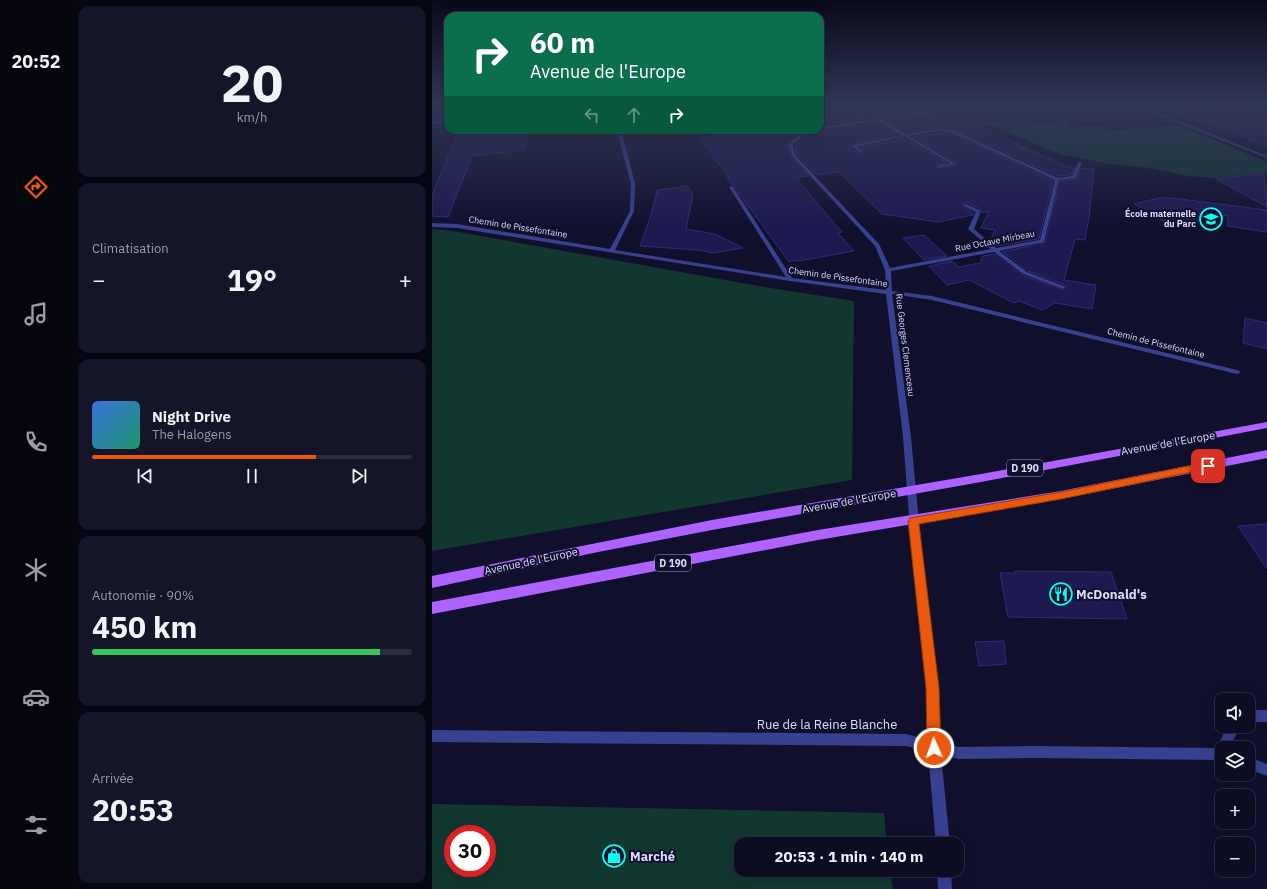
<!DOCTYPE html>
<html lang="fr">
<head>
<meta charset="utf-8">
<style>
  :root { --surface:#0c0c22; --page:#15152a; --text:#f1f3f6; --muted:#9a9ba5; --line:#2c2c40; --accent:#ea580c }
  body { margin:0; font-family:"IBM Plex Sans",sans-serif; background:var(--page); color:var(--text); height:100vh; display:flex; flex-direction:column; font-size:15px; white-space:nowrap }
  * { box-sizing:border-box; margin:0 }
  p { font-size:13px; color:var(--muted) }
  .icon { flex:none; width:22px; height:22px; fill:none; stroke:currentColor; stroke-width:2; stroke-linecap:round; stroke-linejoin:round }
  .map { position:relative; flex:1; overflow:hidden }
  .details { display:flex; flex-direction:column; gap:6px; padding:6px; background:#070713; width:360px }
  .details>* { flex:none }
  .top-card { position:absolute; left:12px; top:12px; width:380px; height:122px; border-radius:12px; box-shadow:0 4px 16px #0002,0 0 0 1px var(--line); background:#0b6e4f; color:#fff; overflow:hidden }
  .buttons { position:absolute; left:783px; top:693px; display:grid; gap:8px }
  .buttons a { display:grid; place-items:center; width:40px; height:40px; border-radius:8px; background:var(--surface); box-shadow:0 4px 16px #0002,0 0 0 1px var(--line); font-size:20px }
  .speed { position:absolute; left:12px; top:825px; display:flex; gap:8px; font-size:20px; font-weight:700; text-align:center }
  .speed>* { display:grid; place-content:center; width:52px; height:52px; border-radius:50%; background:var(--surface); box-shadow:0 4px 16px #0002,0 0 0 1px var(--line); line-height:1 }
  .speed .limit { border:6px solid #d22; background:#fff; color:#111 }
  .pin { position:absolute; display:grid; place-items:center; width:34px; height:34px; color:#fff; margin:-17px; border-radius:8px; box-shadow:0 2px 6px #0006 }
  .me { position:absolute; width:44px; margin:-22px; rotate:358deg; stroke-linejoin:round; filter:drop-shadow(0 0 3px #0008) }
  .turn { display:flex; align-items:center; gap:14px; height:84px; padding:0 20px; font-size:18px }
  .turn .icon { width:52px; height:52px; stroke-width:2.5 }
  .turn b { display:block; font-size:28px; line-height:34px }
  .lanes { display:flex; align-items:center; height:38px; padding:0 20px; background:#0003; justify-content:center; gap:20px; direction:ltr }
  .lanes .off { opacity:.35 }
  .big { font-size:30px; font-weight:700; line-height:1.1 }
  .details .widget { flex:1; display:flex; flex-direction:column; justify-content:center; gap:6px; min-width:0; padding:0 14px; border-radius:12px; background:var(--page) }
  .details .dial { align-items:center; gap:0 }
  .dial b { font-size:52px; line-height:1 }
  .song { display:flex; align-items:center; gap:12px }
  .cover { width:48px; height:48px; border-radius:6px; background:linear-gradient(135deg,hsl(220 70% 55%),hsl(160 70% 35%)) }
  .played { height:4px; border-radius:2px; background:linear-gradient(90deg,var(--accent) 70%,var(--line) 70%) }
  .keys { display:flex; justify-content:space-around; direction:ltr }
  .heat { display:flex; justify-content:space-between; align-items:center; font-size:22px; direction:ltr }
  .charge { height:6px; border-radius:3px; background:linear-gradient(90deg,#34c759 90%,var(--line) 0) }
  .trip { position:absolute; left:302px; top:837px; width:230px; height:40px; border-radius:12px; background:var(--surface); box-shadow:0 4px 16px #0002,0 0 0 1px var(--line); font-weight:700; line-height:40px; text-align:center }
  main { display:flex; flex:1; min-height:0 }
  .tabs { display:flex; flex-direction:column; width:72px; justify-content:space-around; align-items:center; background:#05050e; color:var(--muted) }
  .tabs .icon { width:28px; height:28px }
  .tabs .on { color:var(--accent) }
  .tabs b { font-size:18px; color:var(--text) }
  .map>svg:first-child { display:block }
  .green { fill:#123731; fill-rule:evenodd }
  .building { fill:#1d1a4f; stroke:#2f2b7c }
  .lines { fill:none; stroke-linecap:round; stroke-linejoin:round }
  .minor { fill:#38418f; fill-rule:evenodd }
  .tertiary { fill:#38418f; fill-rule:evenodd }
  .primary { fill:#ae62ff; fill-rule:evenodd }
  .route { fill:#ea580c; stroke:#983908 }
  .labels { text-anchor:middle; stroke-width:4; stroke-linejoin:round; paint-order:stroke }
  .far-poi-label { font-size:9px; font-weight:bold; fill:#dbdcff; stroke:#10102d; text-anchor:end }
  .far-street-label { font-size:9px; fill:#dbdcff; stroke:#10102d }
  .shield { fill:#10102d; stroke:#9e9fc0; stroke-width:1 }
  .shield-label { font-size:10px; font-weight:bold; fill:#dbdcff }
  .street-label { font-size:11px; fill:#dbdcff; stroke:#10102d }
  .near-poi-label { font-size:13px; font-weight:bold; fill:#dbdcff; stroke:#10102d; text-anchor:start }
  .near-street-label { font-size:13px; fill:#dbdcff; stroke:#10102d }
</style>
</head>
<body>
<main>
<nav class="tabs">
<b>20:52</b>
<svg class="icon on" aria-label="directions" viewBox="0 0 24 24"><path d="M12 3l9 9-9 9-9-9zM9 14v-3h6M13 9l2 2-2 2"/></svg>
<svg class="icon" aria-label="music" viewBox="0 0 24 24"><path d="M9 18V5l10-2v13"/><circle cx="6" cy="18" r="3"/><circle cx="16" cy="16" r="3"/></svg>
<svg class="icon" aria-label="phone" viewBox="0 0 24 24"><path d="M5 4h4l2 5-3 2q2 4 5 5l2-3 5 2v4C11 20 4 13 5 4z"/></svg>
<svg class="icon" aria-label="climate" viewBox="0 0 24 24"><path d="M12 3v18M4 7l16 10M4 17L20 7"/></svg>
<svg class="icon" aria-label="car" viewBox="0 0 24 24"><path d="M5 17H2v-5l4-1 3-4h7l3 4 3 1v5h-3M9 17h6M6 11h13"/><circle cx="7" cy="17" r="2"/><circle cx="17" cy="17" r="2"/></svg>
<svg class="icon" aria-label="filters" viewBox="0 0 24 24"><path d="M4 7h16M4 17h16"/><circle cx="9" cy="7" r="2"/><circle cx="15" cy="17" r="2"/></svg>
</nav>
<section class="details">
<div class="widget dial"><b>20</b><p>km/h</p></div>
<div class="widget"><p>Climatisation</p>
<div class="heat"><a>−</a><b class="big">19°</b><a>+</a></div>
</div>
<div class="widget">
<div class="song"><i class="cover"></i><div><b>Night Drive</b><p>The Halogens</p></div></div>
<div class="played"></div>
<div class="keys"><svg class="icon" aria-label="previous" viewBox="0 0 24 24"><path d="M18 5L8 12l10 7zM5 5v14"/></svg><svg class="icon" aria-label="pause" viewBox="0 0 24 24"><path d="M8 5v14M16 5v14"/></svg><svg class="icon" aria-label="next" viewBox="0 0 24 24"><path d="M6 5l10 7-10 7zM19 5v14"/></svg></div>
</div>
<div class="widget"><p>Autonomie · 90%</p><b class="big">450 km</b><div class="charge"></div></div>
<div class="widget"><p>Arrivée</p><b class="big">20:53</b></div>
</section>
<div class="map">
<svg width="835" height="889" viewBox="0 0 835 889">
  <rect width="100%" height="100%" fill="#10102d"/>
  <path class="green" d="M586,119L588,121H595L598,123L633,122L638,127L670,126L677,131L745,125L835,162V172L783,178L757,176L712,167L678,164L631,155L617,150L554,122Z
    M0,229L21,231L338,288L422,301L420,480L0,551Z
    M0,804L452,813L455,844H309V870H458L461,889H0ZM21,834H55V868H21Z"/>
  <path class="building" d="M444,105H527L388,125V115Z
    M546,105H586L587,123L541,125L594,148L588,149L602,152L635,166L643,167L639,175L626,176L522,129L506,128L474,132L454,121L545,106Z
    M772,105H787L797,108L826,105L835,108V146L779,124H773L735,109Z
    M446,123L465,134L420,144V148L426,153L431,152L428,148L472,138L514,162L505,164V167L508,168L524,165L525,163L481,137L506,133H519L621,181L607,239L564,246L558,241L563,230L549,228L557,211L550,213V210L534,202L531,203L530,206L542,213L541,215L506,222L450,214L407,172L384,175L364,154L363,145L384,130Z
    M27,130H95L93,150L40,156L16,217L0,216V195Z
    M289,130H375L365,135L356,144L359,157L377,176L364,178L410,232L406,233L422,251L367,261L366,260L357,262L295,177H297L280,156H282L268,138L293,134Z
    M649,168L662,169L657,217L653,240L643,239L632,280L664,285L660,309L623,303L610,310L587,301L582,303L537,280L515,285L497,266L520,261L527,267L548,263L551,256L562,254L590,275L632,290L635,287V286L596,271L571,252L613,242L628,181L644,179Z
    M832,173L835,207L784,179Z
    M255,186L261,194L254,229L283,234L311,248L281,253L266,250L208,246L219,215L221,205H222L225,190Z
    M727,198H740L835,210V232L795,226L796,215L744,226H740L702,204Z
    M492,235L515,256L492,260L471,238Z
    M813,318L835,323V349L811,343Z
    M835,524V569L806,526Z
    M583,571L679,572L695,619L576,617L568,573H583Z
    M572,641L574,664L547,666L543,642Z"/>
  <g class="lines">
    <path class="minor" d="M537,105H545L450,120L474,134L506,129L521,130L626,178L640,176L646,163L650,162L644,178L627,180L612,242L567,251L595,272L634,287L631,289L629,288L591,274L562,252L459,271L460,291L500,296L805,370L809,372L805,374L500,300L460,294L479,437L490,555L507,688L508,743L527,747L601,746L784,748L796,726H809L797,748H790V760L601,758L527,759L509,755L518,844H504L496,752L474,746L0,742V730L474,734L496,740L495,688L480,555L471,437L454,294L358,281L25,228L0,227V223L25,224L178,249L198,211L199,184L185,130H189L203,184L202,211L183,250L354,277L297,187L299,186L301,187L360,278L454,290L453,270L443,246L360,156L357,144C364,137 373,130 383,130L371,136L361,144L363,155L447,244L458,268L559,249L536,229L544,212L532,206V204H534L549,211L542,229L564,248L608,240L623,180L519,132L506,131L477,136L524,164L508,167L506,166V165L518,163L472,136L425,147L430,151L427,152L421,147V145L469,135L446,121L388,129V127Z
      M729,105H737L711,110L709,109Z
      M16,120V122L0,124V122Z
      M816,710H835V722H816Z
      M816,757L835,764V776L816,769Z
      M505,870H519L520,889H506Z"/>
    <path class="tertiary" d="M701,105H706L835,156V158Z"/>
    <path class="primary" d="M835,422V428L549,482L280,530L161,553L0,588V576L280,520L549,474Z
      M835,450V458L629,499L386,540L0,614V602L386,530L629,491Z"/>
  </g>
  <linearGradient id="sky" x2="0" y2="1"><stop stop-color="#090919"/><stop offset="0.46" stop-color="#313757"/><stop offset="1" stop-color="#313757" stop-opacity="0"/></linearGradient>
  <rect width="835" height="229" fill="url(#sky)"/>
  <path class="route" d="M776,462L779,463L781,466L779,468L629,499L487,524L507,688L509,748L507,753L502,755L497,753L495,748L494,688L476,521L478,518L629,492Z"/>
  <defs>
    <g id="school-ring" transform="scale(1.15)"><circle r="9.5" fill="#10102d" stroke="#07fff4" stroke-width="1.5"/><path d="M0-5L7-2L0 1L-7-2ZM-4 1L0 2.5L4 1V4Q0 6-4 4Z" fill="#07fff4"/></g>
    <g id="restaurant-ring" transform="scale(1.15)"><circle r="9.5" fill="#10102d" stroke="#07fff4" stroke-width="1.5"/><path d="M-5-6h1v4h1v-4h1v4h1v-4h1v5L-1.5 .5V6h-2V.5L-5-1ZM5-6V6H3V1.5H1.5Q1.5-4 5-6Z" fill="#07fff4"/></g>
    <g id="shop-ring" transform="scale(1.15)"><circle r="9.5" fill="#10102d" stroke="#07fff4" stroke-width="1.5"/><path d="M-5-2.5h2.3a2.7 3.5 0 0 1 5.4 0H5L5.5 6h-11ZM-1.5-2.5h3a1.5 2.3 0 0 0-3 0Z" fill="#07fff4"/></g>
  </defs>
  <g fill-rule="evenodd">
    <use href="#school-ring" x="779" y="219"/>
    <use href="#restaurant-ring" x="629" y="594"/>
    <use href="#shop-ring" x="182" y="856"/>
  </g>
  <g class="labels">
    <g class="far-poi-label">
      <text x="764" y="217">École maternelle<tspan x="764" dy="10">du Parc</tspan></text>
    </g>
    <g class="far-street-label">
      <text transform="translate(86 227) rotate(9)" y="3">Chemin de Pissefontaine</text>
      <text transform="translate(563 241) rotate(-11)" y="3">Rue Octave Mirbeau</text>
      <text transform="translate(406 277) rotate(8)" y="3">Chemin de Pissefontaine</text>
      <text transform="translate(724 343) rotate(14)" y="3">Chemin de Pissefontaine</text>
      <text transform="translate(473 345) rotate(83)" y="3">Rue Georges Clemenceau</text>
    </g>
    <g class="shield">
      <rect x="575" y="460" width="36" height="16" rx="3"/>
      <rect x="223" y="555" width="36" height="16" rx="3"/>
    </g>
    <g class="shield-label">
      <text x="593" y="472">D 190</text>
      <text x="241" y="567">D 190</text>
    </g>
    <g class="street-label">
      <text transform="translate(736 443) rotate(-10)" y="4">Avenue de l'Europe</text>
      <text transform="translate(417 501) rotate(-10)" y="4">Avenue de l'Europe</text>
      <text transform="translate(99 561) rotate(-12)" y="4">Avenue de l'Europe</text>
    </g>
    <g class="near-poi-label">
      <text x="644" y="599">McDonald's</text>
      <text x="198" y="861">Marché</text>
    </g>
    <g class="near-street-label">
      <text x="395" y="729">Rue de la Reine Blanche</text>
    </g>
  </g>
</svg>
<div class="buttons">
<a><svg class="icon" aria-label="sound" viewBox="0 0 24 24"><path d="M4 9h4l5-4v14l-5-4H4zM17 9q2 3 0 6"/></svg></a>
<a><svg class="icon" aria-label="layers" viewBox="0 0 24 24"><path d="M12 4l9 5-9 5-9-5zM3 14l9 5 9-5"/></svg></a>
<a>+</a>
<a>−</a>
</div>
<div class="speed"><div class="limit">30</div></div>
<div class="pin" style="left:776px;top:466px;background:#d93025"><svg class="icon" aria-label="arrive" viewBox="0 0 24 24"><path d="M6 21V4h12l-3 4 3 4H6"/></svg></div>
<svg class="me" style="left:502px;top:748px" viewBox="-20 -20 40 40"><circle r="17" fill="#ea580c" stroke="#fff" stroke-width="3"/><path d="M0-11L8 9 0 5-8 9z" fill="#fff"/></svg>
<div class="trip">20:53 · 1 min · 140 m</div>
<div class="top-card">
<div class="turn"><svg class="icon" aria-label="right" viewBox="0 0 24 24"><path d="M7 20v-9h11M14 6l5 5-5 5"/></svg><div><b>60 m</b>Avenue de l'Europe</div></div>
<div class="lanes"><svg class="icon off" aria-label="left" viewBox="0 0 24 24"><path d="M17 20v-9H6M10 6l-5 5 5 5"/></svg><svg class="icon off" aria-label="ahead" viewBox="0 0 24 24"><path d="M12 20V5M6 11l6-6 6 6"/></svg><svg class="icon" aria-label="right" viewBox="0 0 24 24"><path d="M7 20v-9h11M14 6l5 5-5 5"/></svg></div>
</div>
</div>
</main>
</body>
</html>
